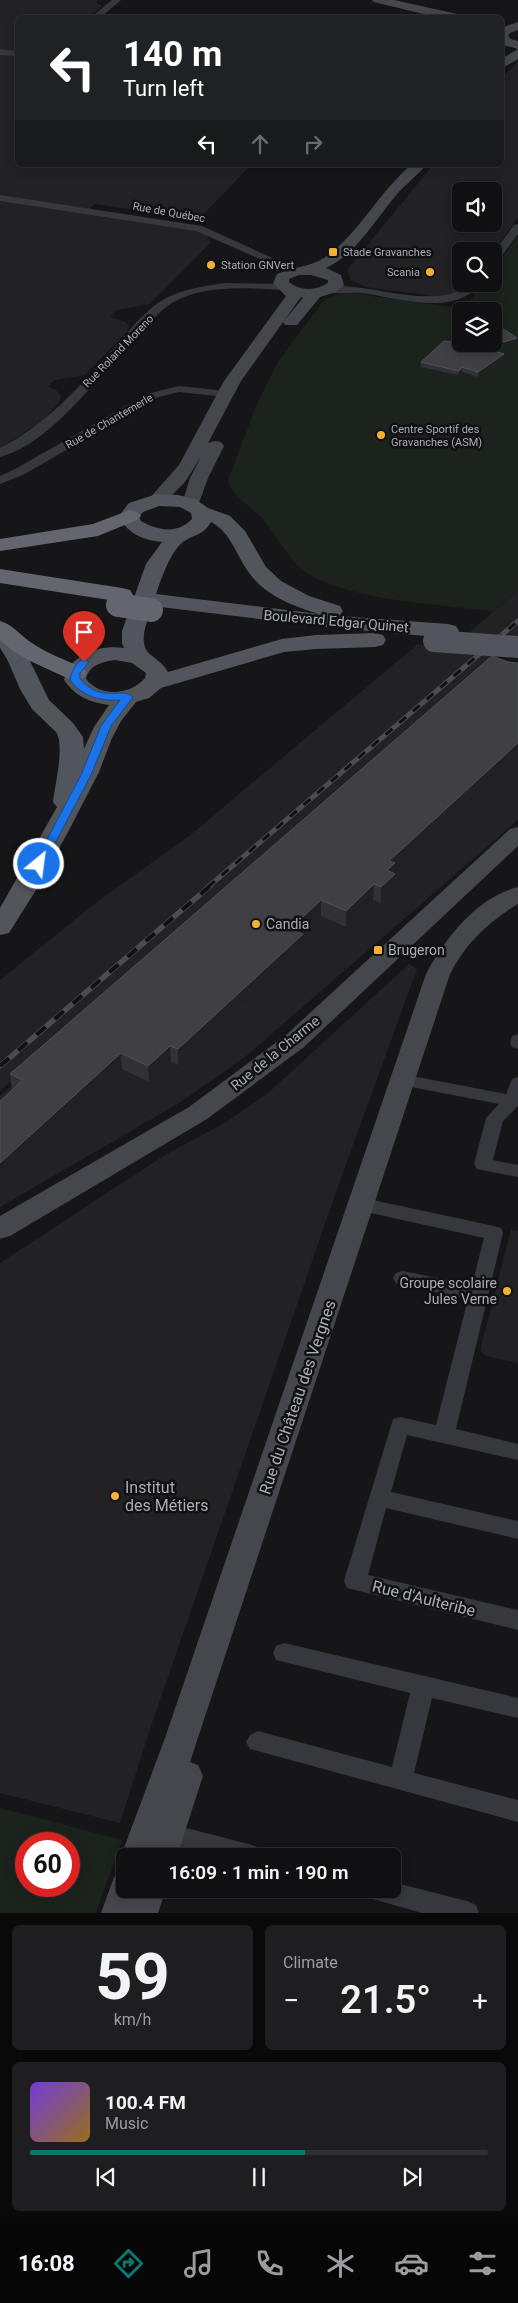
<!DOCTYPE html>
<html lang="en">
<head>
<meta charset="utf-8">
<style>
  :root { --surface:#101012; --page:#1e1e20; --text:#f1f3f6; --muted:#9c9d9f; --line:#303032; --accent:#0f766e }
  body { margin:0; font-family:Roboto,sans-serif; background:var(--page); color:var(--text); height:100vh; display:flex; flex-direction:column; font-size:19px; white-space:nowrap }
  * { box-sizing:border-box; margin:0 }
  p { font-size:16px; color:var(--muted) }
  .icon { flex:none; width:28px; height:28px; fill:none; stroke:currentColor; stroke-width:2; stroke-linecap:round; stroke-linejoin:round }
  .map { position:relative; height:1913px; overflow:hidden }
  .sheet { display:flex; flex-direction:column; gap:12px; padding:12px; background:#09090a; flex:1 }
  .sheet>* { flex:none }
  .guide { position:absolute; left:15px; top:15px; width:489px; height:152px; border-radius:8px; box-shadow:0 2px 12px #0003,0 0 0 1px var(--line); background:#202124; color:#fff; overflow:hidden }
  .tools { position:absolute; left:452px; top:182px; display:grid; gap:10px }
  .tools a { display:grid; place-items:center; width:50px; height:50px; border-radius:8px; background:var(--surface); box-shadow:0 2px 12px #0003,0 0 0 1px var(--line); font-size:25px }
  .speed { position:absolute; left:15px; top:1832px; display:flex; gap:10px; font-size:25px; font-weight:700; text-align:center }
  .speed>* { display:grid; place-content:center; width:65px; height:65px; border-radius:50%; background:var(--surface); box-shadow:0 2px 12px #0003,0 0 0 1px var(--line); line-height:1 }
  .speed .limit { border:8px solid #d22; background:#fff; color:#111 }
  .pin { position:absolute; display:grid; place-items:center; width:42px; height:42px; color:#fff; margin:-51px -21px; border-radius:50% 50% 50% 0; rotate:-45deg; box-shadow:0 0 5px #0007 }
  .pin .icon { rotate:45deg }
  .me { position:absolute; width:55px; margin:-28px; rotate:29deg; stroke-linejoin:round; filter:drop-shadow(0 0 4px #0008) }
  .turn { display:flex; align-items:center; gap:18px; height:105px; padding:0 25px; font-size:22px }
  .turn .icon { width:65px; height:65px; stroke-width:2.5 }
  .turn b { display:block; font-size:35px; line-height:42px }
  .lanes { display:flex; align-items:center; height:48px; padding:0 25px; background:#0003; justify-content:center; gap:25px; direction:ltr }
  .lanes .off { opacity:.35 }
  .big { font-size:38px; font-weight:600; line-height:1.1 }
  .sheet .tile { flex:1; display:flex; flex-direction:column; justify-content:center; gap:8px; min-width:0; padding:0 18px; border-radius:8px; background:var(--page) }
  .sheet .dial { align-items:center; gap:0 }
  .dial b { font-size:65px; line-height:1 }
  .song { display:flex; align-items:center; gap:15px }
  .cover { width:60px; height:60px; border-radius:8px; background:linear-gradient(135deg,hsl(260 70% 55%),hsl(40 70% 35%)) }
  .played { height:5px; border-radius:2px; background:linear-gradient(90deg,var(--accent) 60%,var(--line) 60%) }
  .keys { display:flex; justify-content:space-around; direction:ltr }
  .heat { display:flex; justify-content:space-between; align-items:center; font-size:28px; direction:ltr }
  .sheet .tiles { flex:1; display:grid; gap:12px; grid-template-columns:1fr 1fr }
  .tile:last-child { grid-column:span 2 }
  .trip { position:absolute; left:116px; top:1848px; width:285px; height:50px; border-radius:8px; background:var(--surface); box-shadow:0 2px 12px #0003,0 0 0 1px var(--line); font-weight:600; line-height:50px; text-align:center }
  .dock { display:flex; height:80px; justify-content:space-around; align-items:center; background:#060607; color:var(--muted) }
  .dock .icon { width:35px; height:35px }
  .dock .current { color:var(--accent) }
  .dock b { font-size:22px; color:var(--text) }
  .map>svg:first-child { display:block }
  .built { fill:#222225; fill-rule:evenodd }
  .green { fill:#1c231d; fill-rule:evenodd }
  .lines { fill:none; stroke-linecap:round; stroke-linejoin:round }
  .street { fill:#37383d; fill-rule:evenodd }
  .secondary { fill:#45474d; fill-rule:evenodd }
  .primary { fill:#53555c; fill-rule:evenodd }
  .highway { fill:#63666e; fill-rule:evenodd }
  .rail-far1-casing { stroke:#4a4c52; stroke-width:5 }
  .rail-casing { stroke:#4a4c52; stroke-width:5.5 }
  .rail-far1 { stroke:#111113; stroke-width:3; stroke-dasharray:9; stroke-linecap:butt }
  .rail { stroke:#111113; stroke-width:4; stroke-dasharray:12; stroke-linecap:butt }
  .primary-bridge { stroke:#53555c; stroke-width:22 }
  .highway-bridge { stroke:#63666e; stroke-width:24 }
  .wall { fill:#323236 }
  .shaded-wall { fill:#212124 }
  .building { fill:#3f3f44; stroke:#4f5156 }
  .route { fill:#1a73e8; stroke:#114b97 }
  .poi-dot { fill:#f2b134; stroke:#111113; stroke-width:2 }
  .labels { text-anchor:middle; stroke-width:5; stroke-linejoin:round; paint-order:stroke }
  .far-street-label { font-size:11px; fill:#a8adb8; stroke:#111113 }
  .far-poi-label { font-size:11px; fill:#a8adb8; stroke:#111113; text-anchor:start }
  .street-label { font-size:14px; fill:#a8adb8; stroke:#111113 }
  .poi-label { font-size:14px; fill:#a8adb8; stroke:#111113; text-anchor:start }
  .near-street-label { font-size:16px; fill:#a8adb8; stroke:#111113 }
  .near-poi-label { font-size:16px; fill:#a8adb8; stroke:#111113; text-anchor:start }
</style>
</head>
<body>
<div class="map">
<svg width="518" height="1913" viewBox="0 0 518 1913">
  <rect width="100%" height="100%" fill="#161618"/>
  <path class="built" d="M0,0H97L96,3L103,6L88,17L18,18V165H251L199,219L95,204L85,213L193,230L205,234L211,242L150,304L117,310L110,317L126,322L129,326L127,332L85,375L55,380L48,386L57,391L61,397L58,404L42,421L0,448Z
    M518,61V218L493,251H461V284H469L464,289L447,295L434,296L366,287L351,280L347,270L433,165H501V79ZM461,191H494V224H461Z
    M518,590V636L488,661L489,666L0,1091V980L98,901L189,836L418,644L447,652Z
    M518,665V820L245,1057L181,1102L0,1207V1096L176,946Z
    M409,964L417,969L336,1192L150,1729L120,1823L0,1793V1263L165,1155L226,1122L267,1094Z
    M511,1229L518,1231V1363L486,1356L480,1351Z"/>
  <path class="green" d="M518,236V590L493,611C442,605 343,600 303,570C285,556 276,532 260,516C248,504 232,497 228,480L257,404L278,362L324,300L339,294L350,293L464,309L483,284H494V269ZM461,311H494V344H461Z
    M0,1808L122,1840L96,1913H0ZM26,1844H69V1886H26Z"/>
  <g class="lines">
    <path class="street" d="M112,0H121L100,18H90Z
      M0,49L18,51V56L0,55Z
      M0,195L202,226L301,271L296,274L292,273L196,231L0,201Z
      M518,224V234L498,261L494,262V252L514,225Z
      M225,283L284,284L289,287L284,290C249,288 203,284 172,303C161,310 150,322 141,332C104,369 52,444 0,457V448C47,424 79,387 114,348C129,331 146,309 166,298C184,289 205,286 225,283Z
      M469,284H480C453,318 397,297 361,293C351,292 331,296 324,289C328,285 335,286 342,286C379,287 439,310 469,284Z
      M179,386L226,391L232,394L226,397L179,392L155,398L25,474L0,484V476L17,468L147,394Z
      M518,1034V1049L512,1047L510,1043L512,1036Z
      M402,1074L506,1094L512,1079L518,1077V1106L503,1121L493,1160L518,1165V1177L477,1169L474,1164L486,1118L499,1104L396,1084L393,1080L396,1076Z
      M373,1200L494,1226L501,1228L503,1233L456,1429L518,1444V1460L407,1435L391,1492L518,1521V1539L386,1508L368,1575L518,1610V1630L355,1590L347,1588L344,1581L393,1419L400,1417L436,1425L468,1299L403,1285L396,1283L393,1278L396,1273L403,1271L472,1285L484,1238L366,1212L364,1207L366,1202Z
      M284,1643L518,1698V1718L432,1698L414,1773L518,1800V1822L250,1749L246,1742L250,1735L258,1731L392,1767L410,1693L276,1660L273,1653L276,1646Z
      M167,1823L252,1845L260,1848L264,1856C228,1858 193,1855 159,1842L155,1834L159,1826Z
      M392,1882L467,1901L476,1905L479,1913H422L366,1897L363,1889H392Z"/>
    <path class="secondary" d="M372,0H394L462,15L464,18H440L374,2Z
      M518,22V30L510,33L508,36L511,39L518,41V49L503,45L501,28Z
      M518,49V59L501,69V59Z
      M411,165H426C418,175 407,183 398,193C376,218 358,253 326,268L341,275L344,285L336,292L320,297L297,325H285L283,322L303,298L301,297L241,381L208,443L215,441L221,442L224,446L208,478L197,508H185L182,504L190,478L201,457L185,482L163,504H151L148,500L179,465L224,381L286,296L273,283L277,274C292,267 310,267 324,258C359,234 378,193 411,165ZM299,275H311L328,280V283C316,291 300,291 289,282V279Z
      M518,827V846L304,1047L207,1119L10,1236L0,1239V1216L189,1107L286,1035L510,829Z
      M518,887V904C489,921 465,944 450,974L190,1762L198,1765L203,1776L177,1856H125V1864L121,1856L165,1738L426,974C445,938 477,897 518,887Z
      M125,1873V1889H166L158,1913H101L114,1877Z"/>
    <path class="primary" d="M157,494L178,495L195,499L208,508L230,516L245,531L266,567L281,581L309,596L340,606L343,611L339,616L448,624L456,626L459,631L456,636L448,638L325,627L152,606C148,620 136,644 151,655C158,661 163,663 168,672L282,639L316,635L375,633L383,635L386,640L383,645L375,647L316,649L284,652L161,688L149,698L136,702L121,721L112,738L99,772L67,834L36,890L9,933L0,935V908L57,807L53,802C55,784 65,746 56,732L32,709L20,689L7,659L0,648V625L8,627L29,659L49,700L73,723L83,737L84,749L94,727L109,705C89,702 76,697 64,680C69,654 101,644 124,648L122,643V631L146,564L162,542C144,540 127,534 119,516L129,503ZM159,506L180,507L191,513L192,519C178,534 158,531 141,521L139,517L143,512ZM211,522C232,533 236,556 250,574C266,596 293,606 319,614L156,594C161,579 172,547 186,540C198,533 202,536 211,522ZM115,660L132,663L146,673L145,678C130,695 101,698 86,679C89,665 102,662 115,660Z"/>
    <path class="highway" d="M130,510L137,512L141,516L137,520L98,536L0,551V539L93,524Z
      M0,569L122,588L130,590L133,595L130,600L122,602L0,583Z
      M0,621C12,624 19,634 29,641C46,653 65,660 83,668L87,673L83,678L75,680L67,678L30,661L13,651L0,640Z"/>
    <g class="rail-far1-casing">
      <path id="rail-far1" d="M208,887L518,621"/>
    </g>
    <g class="rail-casing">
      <path id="rail" d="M0,1066L210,886"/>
    </g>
    <use href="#rail-far1" class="rail-far1"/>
    <use href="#rail" class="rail"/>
    <path class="primary-bridge" d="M434,641L518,647"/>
    <path class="highway-bridge" d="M118,605L151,610"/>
  </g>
  <path class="wall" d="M517,338V342L493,350L504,354V358L478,377L462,372L458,375L421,367V362L453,342Z
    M492,656L394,871V890L381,903L373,900L346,927L321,916L302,933L303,950L178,1065L171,1062L149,1082L122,1069L12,1090L10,1074Z"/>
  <path class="shaded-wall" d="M517,338V342L485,353V348Z
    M504,354V358L478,377V372Z
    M462,367V372L458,375L459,371Z
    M518,743V757L394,871V890L381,903V887L389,861Z
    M374,884L373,900L346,927V911Z
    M321,900V916L290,944V929Z
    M303,934V950L178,1065V1049Z
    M170,1046L171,1062L149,1082L148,1066Z
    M121,1053L122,1069L0,1180V1163Z"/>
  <path class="building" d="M503,329L517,338L485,348L504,354L478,372L462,367L459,371L421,362L444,341L453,342L461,340V344H494V332Z
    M492,656L508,662L518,663V743L389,861L395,863L387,870L395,874L381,887L374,884L346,911L321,900L290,929L303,934L178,1049L170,1046L148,1066L121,1053L0,1163V1101L23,1080L10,1074Z"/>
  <path class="route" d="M84,659L89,662L80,673V679C102,704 120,686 133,697L111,726L91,775L44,864L39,867L34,864L81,775L101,726L120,700C99,701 83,697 70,680C71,672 76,662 84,659Z"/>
  <g class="poi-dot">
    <rect x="328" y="247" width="10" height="10" rx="2.5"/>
    <circle cx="211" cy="265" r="5"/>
    <circle cx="430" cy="272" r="5"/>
    <circle cx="381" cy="435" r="5"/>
    <circle cx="256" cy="924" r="5"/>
    <rect x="373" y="945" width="10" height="10" rx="2.5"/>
    <circle cx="507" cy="1291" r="5"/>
    <circle cx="115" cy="1496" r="5"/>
  </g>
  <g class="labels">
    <g class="far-street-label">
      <text transform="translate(169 212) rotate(10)" y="4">Rue de Québec</text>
      <text transform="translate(118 351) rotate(-46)" y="4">Rue Roland Moreno</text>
      <text transform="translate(109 421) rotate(-30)" y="4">Rue de Chantemerle</text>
    </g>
    <g class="far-poi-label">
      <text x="343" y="256">Stade Gravanches</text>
      <text x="221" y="269">Station GNVert</text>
      <text x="420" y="276" text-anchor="end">Scania</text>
      <text x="391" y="433">Centre Sportif des<tspan x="391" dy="13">Gravanches (ASM)</tspan></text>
    </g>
    <g class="street-label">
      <text transform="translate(336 621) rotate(5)" y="5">Boulevard Edgar Quinet</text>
      <text transform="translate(275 1053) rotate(-39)" y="5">Rue de la Charme</text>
    </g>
    <g class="poi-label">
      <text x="266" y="929">Candia</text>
      <text x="388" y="955">Brugeron</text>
      <text x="497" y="1288" text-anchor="end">Groupe scolaire<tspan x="497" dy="16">Jules Verne</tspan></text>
    </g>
    <g class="near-street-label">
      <text transform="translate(297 1397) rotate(-71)" y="6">Rue du Château des Vergnes</text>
      <text transform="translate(424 1598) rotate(14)" y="6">Rue d'Aulteribe</text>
    </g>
    <g class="near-poi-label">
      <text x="125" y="1493">Institut<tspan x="125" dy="18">des Métiers</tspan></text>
    </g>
  </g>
</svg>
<div class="tools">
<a><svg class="icon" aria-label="sound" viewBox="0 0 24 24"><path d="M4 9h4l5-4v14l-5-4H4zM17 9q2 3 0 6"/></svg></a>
<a><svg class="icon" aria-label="search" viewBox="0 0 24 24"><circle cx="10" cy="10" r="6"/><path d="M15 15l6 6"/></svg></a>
<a><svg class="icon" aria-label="layers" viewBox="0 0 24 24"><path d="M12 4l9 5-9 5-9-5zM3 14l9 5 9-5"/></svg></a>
</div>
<div class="speed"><div class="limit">60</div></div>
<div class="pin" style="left:84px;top:662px;background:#d93025"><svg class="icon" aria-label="arrive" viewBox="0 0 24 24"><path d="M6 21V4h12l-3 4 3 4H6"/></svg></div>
<svg class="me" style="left:39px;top:864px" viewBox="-20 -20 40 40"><circle r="17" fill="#1a73e8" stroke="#fff" stroke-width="3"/><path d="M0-11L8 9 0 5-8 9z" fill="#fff"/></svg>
<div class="trip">16:09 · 1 min · 190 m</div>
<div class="guide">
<div class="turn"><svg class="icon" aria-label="left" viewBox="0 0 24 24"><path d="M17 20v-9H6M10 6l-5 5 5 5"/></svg><div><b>140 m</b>Turn left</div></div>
<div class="lanes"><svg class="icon" aria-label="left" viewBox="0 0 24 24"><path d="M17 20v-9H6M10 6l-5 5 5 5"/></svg><svg class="icon off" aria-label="ahead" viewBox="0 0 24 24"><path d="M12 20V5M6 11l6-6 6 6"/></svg><svg class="icon off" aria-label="right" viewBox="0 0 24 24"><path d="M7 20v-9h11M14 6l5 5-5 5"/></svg></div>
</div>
</div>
<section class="sheet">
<div class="tiles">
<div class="tile dial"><b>59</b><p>km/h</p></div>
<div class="tile"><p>Climate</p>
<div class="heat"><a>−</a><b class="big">21.5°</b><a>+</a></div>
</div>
<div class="tile">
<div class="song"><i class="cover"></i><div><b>100.4 FM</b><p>Music</p></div></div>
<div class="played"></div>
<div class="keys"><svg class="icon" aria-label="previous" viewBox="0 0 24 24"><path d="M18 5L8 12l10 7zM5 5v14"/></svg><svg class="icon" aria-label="pause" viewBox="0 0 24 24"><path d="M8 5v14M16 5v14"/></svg><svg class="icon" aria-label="next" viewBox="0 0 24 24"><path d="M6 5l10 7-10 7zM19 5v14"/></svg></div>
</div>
</div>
</section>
<nav class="dock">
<b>16:08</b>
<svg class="icon current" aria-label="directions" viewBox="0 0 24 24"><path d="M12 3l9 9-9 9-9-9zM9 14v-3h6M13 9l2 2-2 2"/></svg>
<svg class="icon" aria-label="music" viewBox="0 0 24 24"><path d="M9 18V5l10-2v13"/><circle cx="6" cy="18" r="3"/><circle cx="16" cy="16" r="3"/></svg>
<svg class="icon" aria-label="phone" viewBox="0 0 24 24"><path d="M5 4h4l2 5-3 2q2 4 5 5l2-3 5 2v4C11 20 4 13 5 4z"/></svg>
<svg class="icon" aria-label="climate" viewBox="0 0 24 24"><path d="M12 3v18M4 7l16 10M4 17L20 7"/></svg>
<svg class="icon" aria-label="car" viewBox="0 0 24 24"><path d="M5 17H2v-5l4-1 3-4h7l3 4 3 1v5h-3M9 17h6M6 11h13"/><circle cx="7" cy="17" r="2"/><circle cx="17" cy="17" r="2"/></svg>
<svg class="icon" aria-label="filters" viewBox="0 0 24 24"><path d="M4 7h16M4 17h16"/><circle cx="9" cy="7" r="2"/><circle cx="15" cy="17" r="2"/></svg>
</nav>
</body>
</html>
